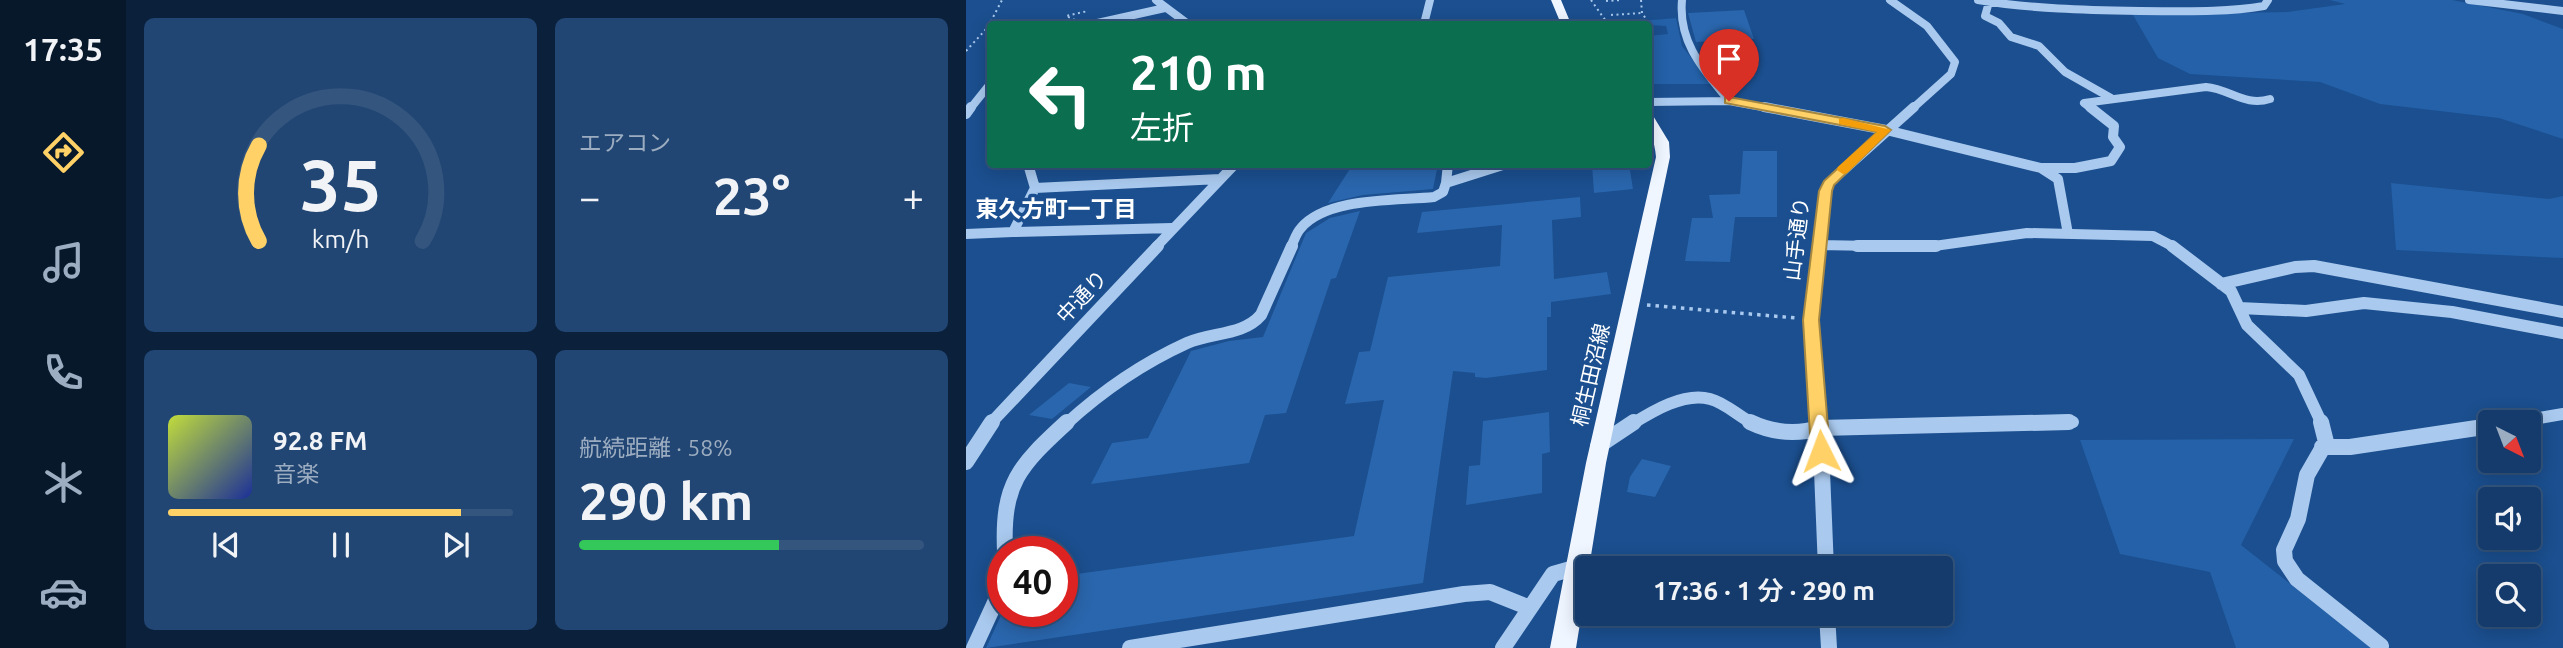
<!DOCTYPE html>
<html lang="ja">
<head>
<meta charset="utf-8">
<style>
  :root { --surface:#143b6b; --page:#214673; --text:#f1f3f6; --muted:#9dadc1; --line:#33557e; --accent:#ffd166 }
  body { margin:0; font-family:Ubuntu,"Noto Sans JP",sans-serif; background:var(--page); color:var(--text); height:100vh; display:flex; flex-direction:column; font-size:26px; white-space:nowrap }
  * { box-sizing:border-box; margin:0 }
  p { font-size:23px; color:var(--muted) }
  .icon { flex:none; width:38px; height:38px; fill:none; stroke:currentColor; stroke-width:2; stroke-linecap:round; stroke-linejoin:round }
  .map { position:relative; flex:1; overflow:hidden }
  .drawer { display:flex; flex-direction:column; gap:18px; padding:18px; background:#0b203b; width:840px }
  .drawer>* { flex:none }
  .guide { position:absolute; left:21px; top:21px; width:665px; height:147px; border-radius:7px; box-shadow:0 4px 18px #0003,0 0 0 2px var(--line); background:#0b6e4f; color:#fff; overflow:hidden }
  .needle { width:46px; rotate:138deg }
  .buttons { position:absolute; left:1512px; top:410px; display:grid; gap:14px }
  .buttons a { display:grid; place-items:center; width:63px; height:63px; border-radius:7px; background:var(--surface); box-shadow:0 4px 18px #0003,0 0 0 2px var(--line); font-size:35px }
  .speed { position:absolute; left:21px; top:536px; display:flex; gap:14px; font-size:35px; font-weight:700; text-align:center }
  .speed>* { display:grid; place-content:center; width:91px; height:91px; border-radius:50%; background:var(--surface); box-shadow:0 4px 18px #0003,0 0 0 2px var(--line); line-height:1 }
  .speed .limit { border:10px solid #d22; background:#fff; color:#111 }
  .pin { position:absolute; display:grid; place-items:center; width:60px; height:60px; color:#fff; margin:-72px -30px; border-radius:50% 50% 50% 0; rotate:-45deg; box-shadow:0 0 7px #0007 }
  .pin .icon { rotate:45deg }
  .me { position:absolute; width:77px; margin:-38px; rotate:357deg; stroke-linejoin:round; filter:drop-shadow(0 0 5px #0008) }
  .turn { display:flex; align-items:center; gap:24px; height:147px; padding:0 28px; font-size:32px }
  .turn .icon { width:91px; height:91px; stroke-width:2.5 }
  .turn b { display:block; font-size:49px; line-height:60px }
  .big { font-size:52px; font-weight:600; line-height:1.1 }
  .drawer .tile { flex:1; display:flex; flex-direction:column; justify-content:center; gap:10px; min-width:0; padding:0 24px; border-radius:10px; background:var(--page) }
  .drawer .dial { align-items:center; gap:0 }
  .dial svg { height:182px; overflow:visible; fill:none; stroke:var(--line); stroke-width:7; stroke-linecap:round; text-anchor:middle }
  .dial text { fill:var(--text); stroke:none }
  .song { display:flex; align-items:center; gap:21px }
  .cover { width:84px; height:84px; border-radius:10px; background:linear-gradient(135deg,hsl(70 70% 55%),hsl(230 70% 35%)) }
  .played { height:7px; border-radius:4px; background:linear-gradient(90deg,var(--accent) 85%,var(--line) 85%) }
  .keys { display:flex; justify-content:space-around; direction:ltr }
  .heat { display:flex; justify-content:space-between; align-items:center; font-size:38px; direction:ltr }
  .charge { height:10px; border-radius:5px; background:linear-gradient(90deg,#34c759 58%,var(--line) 0) }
  .drawer .tiles { flex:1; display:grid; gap:18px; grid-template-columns:repeat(2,1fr) }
  .trip { position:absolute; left:609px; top:556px; width:378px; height:70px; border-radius:7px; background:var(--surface); box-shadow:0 4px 18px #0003,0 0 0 2px var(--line); font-weight:600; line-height:70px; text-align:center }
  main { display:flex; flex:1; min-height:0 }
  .dock { display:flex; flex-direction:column; width:126px; justify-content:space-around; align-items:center; background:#08182b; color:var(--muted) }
  .dock .icon { width:49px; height:49px }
  .dock .current { color:var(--accent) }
  .dock b { font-size:32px; color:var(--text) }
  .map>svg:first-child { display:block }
  .green { fill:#2461a8 }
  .building { fill:#2a66ad }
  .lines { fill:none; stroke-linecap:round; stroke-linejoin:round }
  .path-far1 { stroke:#a9c9ee; stroke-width:2; stroke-dasharray:2 3.5; stroke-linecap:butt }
  .path { stroke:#a9c9ee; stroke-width:3.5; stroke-dasharray:3.5 5; stroke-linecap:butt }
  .minor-far3 { stroke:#a9c9ee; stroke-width:8 }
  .minor-far2 { stroke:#a9c9ee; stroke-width:10 }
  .minor-far1 { stroke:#a9c9ee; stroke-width:12 }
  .minor { stroke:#a9c9ee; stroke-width:16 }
  .major { fill:#f0f6ff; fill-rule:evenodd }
  .route { fill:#ffd166; stroke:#a68842; stroke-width:2 }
  .slow { fill:#f59e0b }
  .labels { text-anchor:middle; stroke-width:7; stroke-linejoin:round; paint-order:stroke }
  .street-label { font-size:21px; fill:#fff; stroke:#1b4f8f }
  .neighbourhood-label { font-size:23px; font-weight:bold; fill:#fff; stroke:#1b4f8f }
</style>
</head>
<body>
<main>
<nav class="dock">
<b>17:35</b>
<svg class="icon current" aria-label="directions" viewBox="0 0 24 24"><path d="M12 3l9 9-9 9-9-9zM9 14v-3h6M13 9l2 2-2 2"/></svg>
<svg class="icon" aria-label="music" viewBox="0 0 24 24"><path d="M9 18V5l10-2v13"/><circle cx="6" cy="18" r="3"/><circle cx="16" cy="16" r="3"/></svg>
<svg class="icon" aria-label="phone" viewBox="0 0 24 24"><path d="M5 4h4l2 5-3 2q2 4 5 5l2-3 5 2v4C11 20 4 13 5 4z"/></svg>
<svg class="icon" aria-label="climate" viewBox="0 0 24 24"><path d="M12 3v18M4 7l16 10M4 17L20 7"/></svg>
<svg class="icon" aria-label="car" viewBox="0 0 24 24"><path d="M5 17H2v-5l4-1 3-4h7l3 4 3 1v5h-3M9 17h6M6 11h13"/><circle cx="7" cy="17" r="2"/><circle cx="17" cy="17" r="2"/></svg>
</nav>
<section class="drawer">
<div class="tiles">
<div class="tile dial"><svg viewBox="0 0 100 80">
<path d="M14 69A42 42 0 1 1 86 69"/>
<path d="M14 69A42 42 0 0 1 14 27" stroke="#ffd166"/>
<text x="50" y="56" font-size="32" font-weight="700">35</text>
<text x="50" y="72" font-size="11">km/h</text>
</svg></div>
<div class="tile"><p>エアコン</p>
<div class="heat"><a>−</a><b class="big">23°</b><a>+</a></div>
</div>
<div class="tile">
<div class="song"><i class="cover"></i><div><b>92.8 FM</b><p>音楽</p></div></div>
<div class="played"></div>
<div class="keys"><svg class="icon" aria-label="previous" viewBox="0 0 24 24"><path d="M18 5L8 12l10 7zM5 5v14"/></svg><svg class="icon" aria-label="pause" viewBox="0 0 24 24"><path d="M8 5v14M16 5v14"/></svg><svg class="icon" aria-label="next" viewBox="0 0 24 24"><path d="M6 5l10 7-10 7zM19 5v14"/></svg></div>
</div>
<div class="tile"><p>航続距離 · 58%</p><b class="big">290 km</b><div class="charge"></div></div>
</div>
</section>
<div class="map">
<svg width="1597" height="648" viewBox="0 0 1597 648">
  <rect width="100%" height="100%" fill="#1b4f8f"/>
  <path class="green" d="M1364,0H1486L1557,14L1597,29V139L1533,118L1414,104L1354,82L1224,74L1192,58L1167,15L1321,12L1379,4Z
    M710,18L716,46L745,84H683V36L702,34L700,26L650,23Z
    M1425,183L1583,199L1597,196V258L1430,250Z
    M1328,439L1275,545L1406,648H1270L1244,572L1154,554L1114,440Z"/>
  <path class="building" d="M778,10L788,39L730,42L722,13Z
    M777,151H811V217H769L764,262L719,261L726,218H747L743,195L774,194Z
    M387,164H472L467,189L397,195L362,203Z
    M626,164H663L667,189L628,193Z
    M614,197L615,217L586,220L588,279L641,272L645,294L585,302V317H581V370L520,378L509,377V373L487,371L457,583L20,648L37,611H96V576L388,536L418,400L379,404L393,352L404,351L422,277L534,266L536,225L451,233L456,212Z
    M394,211L370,278L365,279L320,413L299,415L283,463L125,484L146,443L182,438L225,351L263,341L297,337L340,233L364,218Z
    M103,383L125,387L86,419L63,415Z
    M583,412L584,452L576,454V493L500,505L503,466L514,465L517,421Z
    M676,459L705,466L689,497L661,492L664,477Z"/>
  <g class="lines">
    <path class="path-far1" d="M625,0L642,24
      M675,0L676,13L680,19
      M640,1L656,0
      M645,15L676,13
      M114,22L100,16L122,11
      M0,51L22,27L36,0"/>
    <path class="path" d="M681,305L830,318"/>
    <path class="minor-far3" d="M190,0L222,24
      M716,0C712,43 738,70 763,101
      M924,0L961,26L989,62L985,74L946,109
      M1012,0C1066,9 1119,10 1174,11C1215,11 1257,13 1298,6L1302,0
      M1503,0L1597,11
      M1023,2L1019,16L1033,23L1045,37L1073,46L1099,72L1145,98
      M127,24L199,8
      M458,24L464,0
      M682,102L763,101L807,109
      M4,109L24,84
      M1126,109L1118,103L1240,87C1264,89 1279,107 1304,99"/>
    <path class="minor-far2" d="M798,107L920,130L1075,168L1092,179L1102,234
      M0,114L5,107
      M62,164L69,188L47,232L206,228
      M1076,168H1109L1145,161L1154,147L1147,137L1148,126L1124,107
      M480,183L482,164
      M69,188L254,179
      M0,234L47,232
      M853,245L961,247L1061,233L1187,236L1208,247
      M190,247L269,164
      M325,247C328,241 330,233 335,228C361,197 431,201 468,197L477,192L480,183L540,164
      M853,247L862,184L948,107"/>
    <path class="minor-far1" d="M854,246L845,320L854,424
      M891,246H970
      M1206,246L1265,291L1281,325L1333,375L1356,424
      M1255,284L1329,267L1348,266L1597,312
      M1273,308L1340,311L1398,303L1486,312L1597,333
      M1549,422L1597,414
      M24,424L192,246
      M100,424C135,392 177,363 221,343C245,332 277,336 295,315L326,246
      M666,424C687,411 718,392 744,399C760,403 773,417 788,424
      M1030,424L1107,422"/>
    <path class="minor" d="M784,422C807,433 830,435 854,428L1103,422
      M854,422L860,569
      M1355,422L1360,442L1341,475L1332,519L1318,550L1319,561L1331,579L1415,646
      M632,446L668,422
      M1356,447H1384L1524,426
      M0,462L26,422
      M39,551C36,483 53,466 101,422
      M861,614L863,648
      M8,648L37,585
      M164,648L498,594L524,592L564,608
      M537,648L587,574L608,568"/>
    <path class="major" d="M585,0H595L605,24H595Z
      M682,113L686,114L703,142L704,157L640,463L610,648H584L620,463L690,157C689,141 682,129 682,113Z"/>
  </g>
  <path class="route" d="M763,97L919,126L925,130L868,185L866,191L853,320L864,451L862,456H848L845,451L837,320L853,191L858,181L911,132L759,103V98Z"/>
  <path class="slow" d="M877,118L925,130L881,173L877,174L871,170L872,167L911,132L873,124V119Z"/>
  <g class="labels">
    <g class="street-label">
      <text transform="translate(831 239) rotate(-83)" y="7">山手通り</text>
      <text transform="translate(116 297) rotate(-47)" y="7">中通り</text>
      <text transform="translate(625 375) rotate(-77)" y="7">桐生田沼線</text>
    </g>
    <g class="neighbourhood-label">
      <text x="90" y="217">東久方町一丁目</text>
    </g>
  </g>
</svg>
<div class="buttons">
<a><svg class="needle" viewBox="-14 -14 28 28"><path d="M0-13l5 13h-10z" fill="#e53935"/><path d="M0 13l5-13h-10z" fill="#9dadc1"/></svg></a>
<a><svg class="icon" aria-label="sound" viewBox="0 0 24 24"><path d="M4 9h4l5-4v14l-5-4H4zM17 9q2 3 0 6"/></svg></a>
<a><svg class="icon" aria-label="search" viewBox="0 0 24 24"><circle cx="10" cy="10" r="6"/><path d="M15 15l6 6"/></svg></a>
</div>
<div class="speed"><div class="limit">40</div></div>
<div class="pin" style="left:763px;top:101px;background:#d93025"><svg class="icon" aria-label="arrive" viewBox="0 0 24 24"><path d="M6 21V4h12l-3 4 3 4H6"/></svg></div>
<svg class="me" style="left:855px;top:451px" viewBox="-20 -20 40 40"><path d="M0-17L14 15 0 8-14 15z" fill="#ffd166" stroke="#fff" stroke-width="4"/></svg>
<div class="trip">17:36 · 1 分 · 290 m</div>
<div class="guide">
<div class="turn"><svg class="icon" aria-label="left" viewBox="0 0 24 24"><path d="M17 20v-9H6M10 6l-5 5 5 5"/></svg><div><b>210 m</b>左折</div></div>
</div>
</div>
</main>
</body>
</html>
